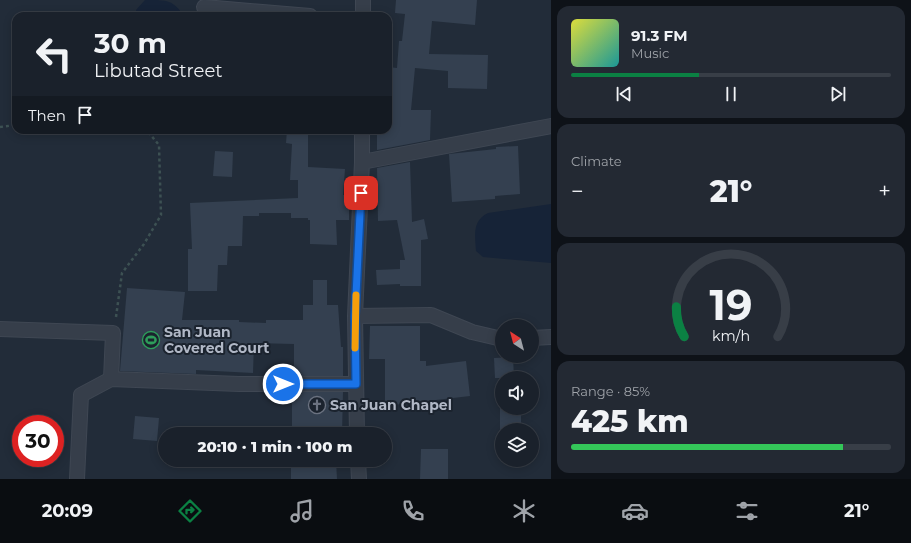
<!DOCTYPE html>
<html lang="en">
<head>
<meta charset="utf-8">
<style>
  :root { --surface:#1a212b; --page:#232933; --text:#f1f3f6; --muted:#9fa3a9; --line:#383e47; --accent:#0b8043 }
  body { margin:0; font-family:Montserrat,sans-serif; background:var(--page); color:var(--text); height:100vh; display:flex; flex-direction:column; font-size:15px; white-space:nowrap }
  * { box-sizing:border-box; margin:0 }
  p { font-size:13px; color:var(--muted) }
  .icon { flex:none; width:22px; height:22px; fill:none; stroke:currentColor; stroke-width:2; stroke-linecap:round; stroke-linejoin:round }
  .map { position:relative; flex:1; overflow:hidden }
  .details { display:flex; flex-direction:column; gap:6px; padding:6px; background:#0e1218; width:360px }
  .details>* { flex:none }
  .banner { position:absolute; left:12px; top:12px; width:380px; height:122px; border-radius:12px; box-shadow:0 2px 10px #0003,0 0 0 1px var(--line); background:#1a212b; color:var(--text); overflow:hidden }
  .needle { width:26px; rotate:324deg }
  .controls { position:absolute; left:495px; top:319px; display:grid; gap:8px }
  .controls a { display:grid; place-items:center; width:44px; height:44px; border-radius:50%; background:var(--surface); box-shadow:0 2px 10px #0003,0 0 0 1px var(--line); font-size:20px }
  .speed { position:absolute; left:12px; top:415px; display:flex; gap:8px; font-size:20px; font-weight:700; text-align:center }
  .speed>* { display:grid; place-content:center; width:52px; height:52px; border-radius:50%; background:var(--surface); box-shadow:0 2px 10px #0003,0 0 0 1px var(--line); line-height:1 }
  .speed .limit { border:6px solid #d22; background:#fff; color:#111 }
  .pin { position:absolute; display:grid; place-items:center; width:34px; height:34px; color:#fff; margin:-17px; border-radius:8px; box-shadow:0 2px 6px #0006 }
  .me { position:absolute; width:44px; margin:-22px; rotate:90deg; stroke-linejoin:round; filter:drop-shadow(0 0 3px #0008) }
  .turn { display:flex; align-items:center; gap:14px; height:84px; padding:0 16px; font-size:18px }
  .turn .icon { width:52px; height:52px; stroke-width:2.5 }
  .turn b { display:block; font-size:28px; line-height:34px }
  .then { display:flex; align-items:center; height:38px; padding:0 16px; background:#0003; gap:8px; font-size:15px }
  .big { font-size:30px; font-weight:800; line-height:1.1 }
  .details .widget { flex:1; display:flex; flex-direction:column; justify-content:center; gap:6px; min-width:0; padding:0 14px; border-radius:12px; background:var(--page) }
  .details .dial { align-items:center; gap:0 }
  .dial svg { height:104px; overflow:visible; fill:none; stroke:var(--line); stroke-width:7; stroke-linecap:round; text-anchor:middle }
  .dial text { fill:var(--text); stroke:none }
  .song { display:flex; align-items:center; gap:12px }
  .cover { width:48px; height:48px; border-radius:6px; background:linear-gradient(135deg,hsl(60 70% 55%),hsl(180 70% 35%)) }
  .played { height:4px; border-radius:2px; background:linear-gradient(90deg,var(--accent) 40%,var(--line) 40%) }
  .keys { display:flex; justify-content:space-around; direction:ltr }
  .heat { display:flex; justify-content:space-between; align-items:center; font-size:22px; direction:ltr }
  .charge { height:6px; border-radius:3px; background:linear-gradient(90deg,#34c759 85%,var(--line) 0) }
  .trip { position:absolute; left:158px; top:427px; width:234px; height:40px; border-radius:20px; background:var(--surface); box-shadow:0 2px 10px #0003,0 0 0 1px var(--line); font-weight:800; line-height:40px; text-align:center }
  .menu { display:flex; height:64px; justify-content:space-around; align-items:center; background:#0a0d11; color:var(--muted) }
  .menu .icon { width:28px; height:28px }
  .menu .on { color:var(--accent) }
  .menu b { font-size:18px; color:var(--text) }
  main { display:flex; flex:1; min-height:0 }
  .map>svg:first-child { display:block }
  .water { fill:#162337 }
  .building { fill:#344050 }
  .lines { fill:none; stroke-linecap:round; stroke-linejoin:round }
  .minor-casing { stroke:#3f4753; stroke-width:16 }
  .path { stroke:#3d5153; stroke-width:2.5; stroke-dasharray:3 3; stroke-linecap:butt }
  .minor { stroke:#363e4a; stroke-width:14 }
  .route-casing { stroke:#114b97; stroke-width:10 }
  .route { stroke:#1a73e8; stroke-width:7 }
  .slow { stroke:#f59e0b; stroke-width:7 }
  .labels { text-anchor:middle; stroke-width:4; stroke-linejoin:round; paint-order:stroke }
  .poi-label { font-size:14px; font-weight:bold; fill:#b1b8c6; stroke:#1b232e; text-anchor:start }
</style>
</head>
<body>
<main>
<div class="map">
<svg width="551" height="479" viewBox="0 0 551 479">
  <rect width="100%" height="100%" fill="#222c39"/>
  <path class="water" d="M145,0C168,0 173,0 184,16H136V10Z
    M551,204V263L483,257L476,251C475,235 472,221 488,213Z"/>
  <path class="building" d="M396,0H477L475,25L432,21L429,54L488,55L487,89L448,88V71L415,68L411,110H431L430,140L377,150V130H388V67L397,68L399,41H402L405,14L395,13Z
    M287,130H308V167L345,169L343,195H349V220H336L337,245L310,244V220H308V218H291V213H259V216H243L242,246H228L227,265H218L217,291H188V249H192L190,203L298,198V180H290L292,144L286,143Z
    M518,146L520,194L495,196V199L452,202L449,154L496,149V147Z
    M215,151L233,152L232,177L213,176Z
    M410,162L412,222L424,219L428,239L421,240V286H400V284L377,285L376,270L400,269V260H405L397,220L378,221L377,168Z
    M313,280H327V305H338L341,347H343V376H294V344L254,343L253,373L196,370V374L120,371L127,288L185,292L182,320H239V322L266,323V320H303V305H313Z
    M370,326H420V361H426V366L466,361L470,396L385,406V359H369Z
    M513,357L514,378H495L494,358Z
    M292,392H343L342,434H292Z
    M500,408H521V430H500Z
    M135,416L159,418L157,441L133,439Z
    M421,449H448V479H420Z
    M291,460H336L337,479H291Z"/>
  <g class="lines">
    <g class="minor-casing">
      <path id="minor" d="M204,7L310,16
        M363,16V0
        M362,162L551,126
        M355,316L431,315L472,332L502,339
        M0,329L113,333L111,379L81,395L77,479
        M532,338L551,337
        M111,379L239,384H356
        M357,434L355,316L362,162V130
        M358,460L359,479"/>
    </g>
    <path class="path" d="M0,127L16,125
      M116,317L122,273L144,244L161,215L159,145L149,133L142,130"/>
    <use href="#minor" class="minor"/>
  </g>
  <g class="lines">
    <g class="route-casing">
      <path id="route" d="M283,384H356L355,316L361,193"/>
    </g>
    <use href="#route" class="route"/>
    <path class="slow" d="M355,348L356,295"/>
  </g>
  <defs>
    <g id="stadium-ring" transform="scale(0.9)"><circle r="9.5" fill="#1b232e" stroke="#2e9e5b" stroke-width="1.5"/><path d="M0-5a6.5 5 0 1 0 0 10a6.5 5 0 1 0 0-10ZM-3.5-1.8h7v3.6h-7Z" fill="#2e9e5b"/></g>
    <g id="church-ring" transform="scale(0.9)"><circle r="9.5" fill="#1b232e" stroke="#6b7280" stroke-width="1.5"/><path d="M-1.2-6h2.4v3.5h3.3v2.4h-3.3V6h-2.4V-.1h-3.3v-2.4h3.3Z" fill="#6b7280"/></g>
  </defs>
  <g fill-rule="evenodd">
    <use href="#stadium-ring" x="151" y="340"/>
    <use href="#church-ring" x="317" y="405"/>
  </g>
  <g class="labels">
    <g class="poi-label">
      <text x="164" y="337">San Juan<tspan x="164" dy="16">Covered Court</tspan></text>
      <text x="330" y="410">San Juan Chapel</text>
    </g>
  </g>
</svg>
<div class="controls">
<a><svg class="needle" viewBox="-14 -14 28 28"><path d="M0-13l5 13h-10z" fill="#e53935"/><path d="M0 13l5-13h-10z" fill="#9fa3a9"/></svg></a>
<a><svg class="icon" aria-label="sound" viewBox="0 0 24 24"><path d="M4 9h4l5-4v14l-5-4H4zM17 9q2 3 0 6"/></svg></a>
<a><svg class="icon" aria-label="layers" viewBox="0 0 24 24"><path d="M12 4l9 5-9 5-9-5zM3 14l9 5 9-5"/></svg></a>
</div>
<div class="speed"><div class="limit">30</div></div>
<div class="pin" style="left:361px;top:193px;background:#d93025"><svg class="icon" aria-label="arrive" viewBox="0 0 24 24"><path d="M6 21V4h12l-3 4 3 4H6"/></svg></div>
<svg class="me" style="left:283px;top:384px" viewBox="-20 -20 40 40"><circle r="17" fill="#1a73e8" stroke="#fff" stroke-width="3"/><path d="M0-11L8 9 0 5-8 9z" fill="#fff"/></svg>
<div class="trip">20:10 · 1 min · 100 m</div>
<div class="banner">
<div class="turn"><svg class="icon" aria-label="left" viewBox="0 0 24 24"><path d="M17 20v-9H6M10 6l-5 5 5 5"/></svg><div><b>30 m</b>Libutad Street</div></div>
<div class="then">Then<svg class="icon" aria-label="arrive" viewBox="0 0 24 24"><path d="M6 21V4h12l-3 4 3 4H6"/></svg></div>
</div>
</div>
<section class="details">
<div class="widget">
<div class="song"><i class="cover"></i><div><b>91.3 FM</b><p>Music</p></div></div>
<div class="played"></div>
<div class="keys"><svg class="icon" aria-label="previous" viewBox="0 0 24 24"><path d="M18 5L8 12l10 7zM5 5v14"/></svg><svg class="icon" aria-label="pause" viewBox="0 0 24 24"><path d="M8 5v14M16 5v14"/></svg><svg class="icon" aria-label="next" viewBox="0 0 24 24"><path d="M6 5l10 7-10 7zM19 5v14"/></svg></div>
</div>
<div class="widget"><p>Climate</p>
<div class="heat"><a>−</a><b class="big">21°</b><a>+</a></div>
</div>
<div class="widget dial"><svg viewBox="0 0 100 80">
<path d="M14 69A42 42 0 1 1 86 69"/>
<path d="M14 69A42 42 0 0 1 8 46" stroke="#0b8043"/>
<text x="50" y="56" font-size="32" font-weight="700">19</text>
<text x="50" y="72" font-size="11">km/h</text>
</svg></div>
<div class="widget"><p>Range · 85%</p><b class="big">425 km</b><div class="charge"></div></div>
</section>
</main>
<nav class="menu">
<b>20:09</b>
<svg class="icon on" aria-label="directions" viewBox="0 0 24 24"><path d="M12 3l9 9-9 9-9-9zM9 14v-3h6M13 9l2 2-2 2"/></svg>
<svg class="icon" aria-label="music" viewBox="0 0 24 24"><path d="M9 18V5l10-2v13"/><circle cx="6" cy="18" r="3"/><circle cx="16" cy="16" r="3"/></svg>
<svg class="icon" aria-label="phone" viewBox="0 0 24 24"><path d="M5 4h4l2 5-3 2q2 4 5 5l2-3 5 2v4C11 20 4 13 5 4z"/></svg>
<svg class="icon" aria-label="climate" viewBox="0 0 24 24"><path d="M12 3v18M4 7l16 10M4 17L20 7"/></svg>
<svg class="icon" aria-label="car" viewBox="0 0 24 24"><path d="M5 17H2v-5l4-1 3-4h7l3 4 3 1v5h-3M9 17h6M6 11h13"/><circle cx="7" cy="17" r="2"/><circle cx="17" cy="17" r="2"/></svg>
<svg class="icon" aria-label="filters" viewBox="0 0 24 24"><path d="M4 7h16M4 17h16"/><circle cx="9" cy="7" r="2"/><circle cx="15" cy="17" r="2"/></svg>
<b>21°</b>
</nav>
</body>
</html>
